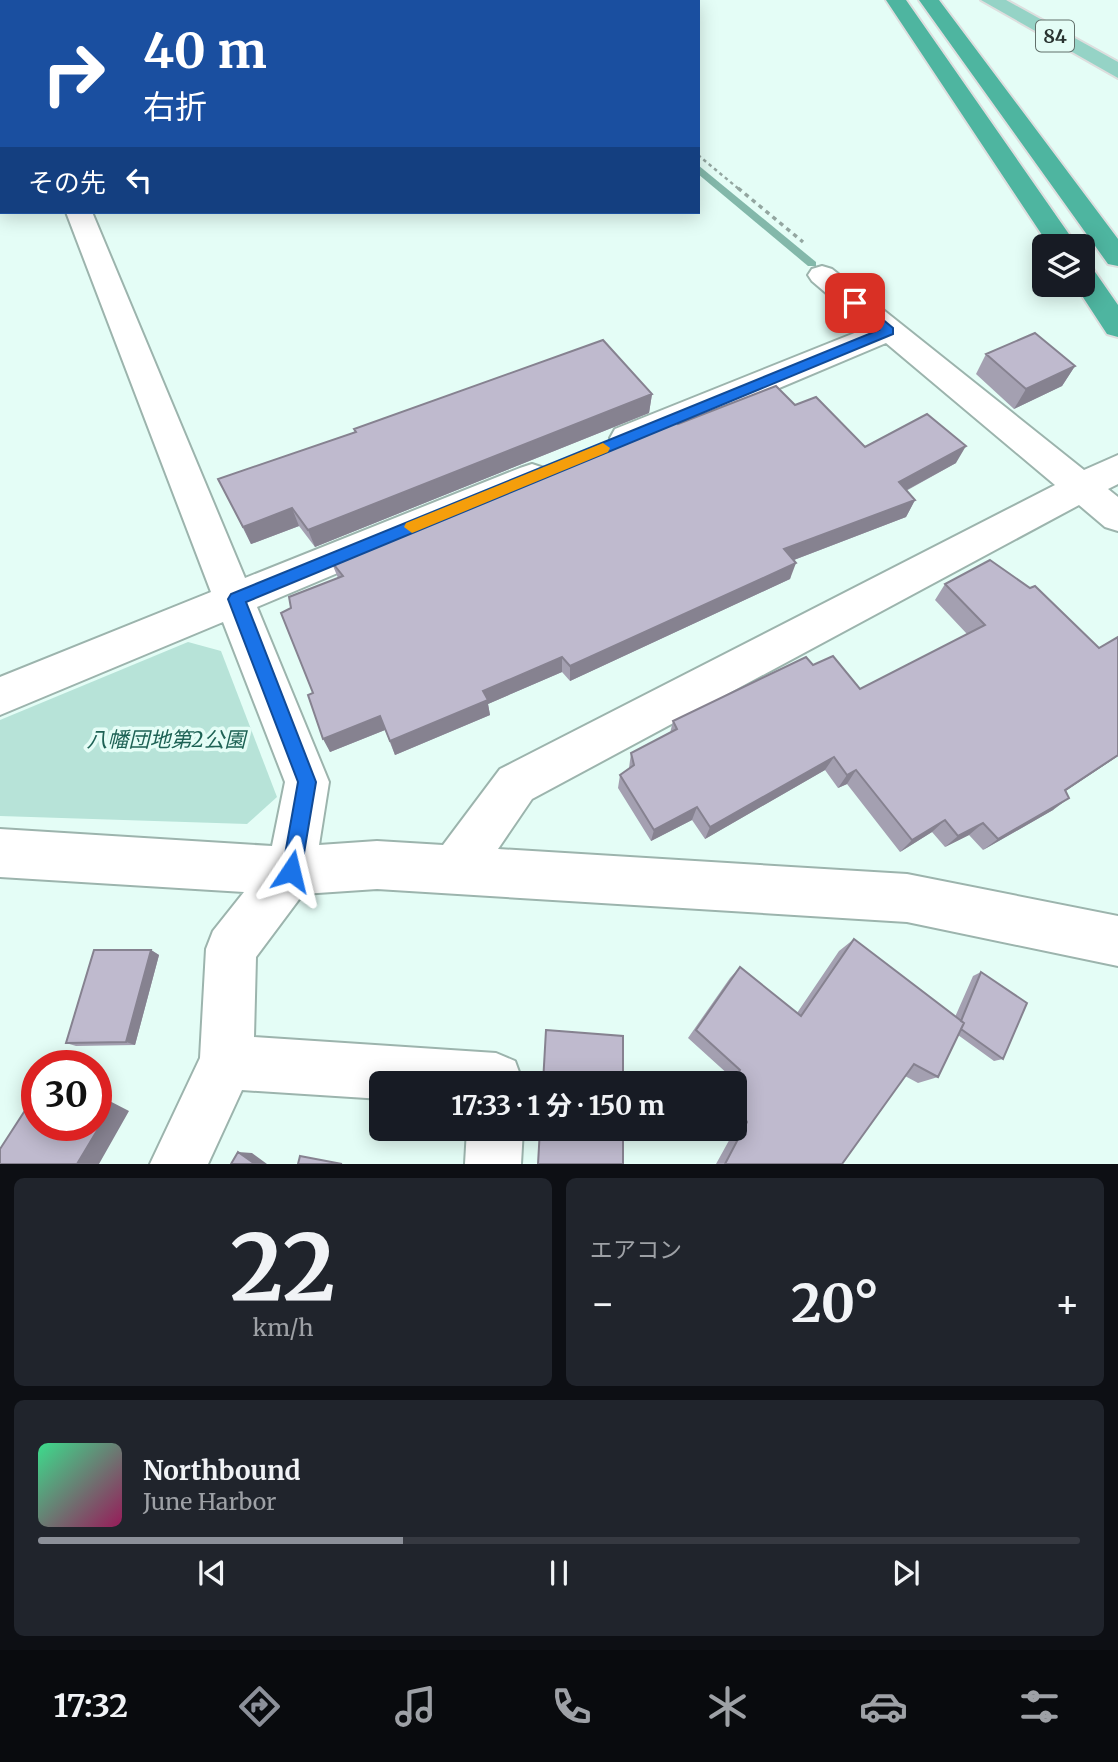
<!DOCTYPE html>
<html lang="ja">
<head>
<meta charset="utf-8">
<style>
  :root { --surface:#171b24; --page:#20242c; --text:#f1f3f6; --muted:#9ea1a6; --line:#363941; --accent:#8c9099 }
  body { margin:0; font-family:Merriweather,"Noto Sans JP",serif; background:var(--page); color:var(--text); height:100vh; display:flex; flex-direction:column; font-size:26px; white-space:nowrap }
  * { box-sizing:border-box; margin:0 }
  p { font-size:23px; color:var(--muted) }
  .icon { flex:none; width:38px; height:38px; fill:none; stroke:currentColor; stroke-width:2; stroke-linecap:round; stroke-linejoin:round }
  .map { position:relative; height:1164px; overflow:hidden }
  .drawer { display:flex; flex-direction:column; gap:14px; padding:14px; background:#0d0f14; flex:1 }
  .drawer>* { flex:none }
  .hud { position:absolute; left:0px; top:0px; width:700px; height:214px; box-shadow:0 4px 18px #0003; background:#1a4fa0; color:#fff; overflow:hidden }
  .buttons { position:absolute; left:1032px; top:234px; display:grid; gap:14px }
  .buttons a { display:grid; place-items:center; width:63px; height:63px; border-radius:10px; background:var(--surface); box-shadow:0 4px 18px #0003; font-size:35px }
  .speed { position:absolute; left:21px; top:1050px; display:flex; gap:14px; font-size:35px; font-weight:700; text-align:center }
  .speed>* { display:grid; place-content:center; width:91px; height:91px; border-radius:50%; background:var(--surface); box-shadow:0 4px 18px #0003; line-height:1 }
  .speed .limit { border:10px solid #d22; background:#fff; color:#111 }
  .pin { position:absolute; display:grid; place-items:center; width:60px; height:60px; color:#fff; margin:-30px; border-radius:14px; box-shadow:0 4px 10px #0006 }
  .me { position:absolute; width:77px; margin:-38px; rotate:10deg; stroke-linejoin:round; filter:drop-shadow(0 0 5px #0008) }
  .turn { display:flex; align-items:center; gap:24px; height:147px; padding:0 28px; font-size:32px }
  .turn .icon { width:91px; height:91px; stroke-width:2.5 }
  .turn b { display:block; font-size:49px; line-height:60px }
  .then { display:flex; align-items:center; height:66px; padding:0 28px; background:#0003; gap:14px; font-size:26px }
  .big { font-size:52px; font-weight:700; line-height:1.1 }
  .drawer .widget { flex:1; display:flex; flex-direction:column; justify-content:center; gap:10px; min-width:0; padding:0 24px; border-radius:10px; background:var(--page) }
  .drawer .dial { align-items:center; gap:0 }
  .dial b { font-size:91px; line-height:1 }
  .song { display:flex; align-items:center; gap:21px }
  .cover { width:84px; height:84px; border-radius:10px; background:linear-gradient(135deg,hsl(150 70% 55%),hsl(330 70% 35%)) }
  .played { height:7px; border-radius:4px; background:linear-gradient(90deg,var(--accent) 35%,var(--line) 35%) }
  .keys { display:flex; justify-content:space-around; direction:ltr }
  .heat { display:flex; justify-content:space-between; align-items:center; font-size:38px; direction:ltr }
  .drawer .tiles { flex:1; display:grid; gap:14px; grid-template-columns:1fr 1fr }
  .widget:last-child { grid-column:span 2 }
  .trip { position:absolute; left:369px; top:1071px; width:378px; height:70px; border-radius:10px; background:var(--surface); box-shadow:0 4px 18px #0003; font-weight:700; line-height:70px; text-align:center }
  .menu { display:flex; height:112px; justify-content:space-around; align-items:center; background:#090b0e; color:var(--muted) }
  .menu .icon { width:49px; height:49px }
  .menu .selected { color:var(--accent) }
  .menu b { font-size:32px; color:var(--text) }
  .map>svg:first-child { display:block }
  .green { fill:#b7e3d8 }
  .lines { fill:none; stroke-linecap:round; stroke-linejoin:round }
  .stream { fill:#83b8aa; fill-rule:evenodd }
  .street-casing { stroke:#9cb4ad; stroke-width:4 }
  .primary-casing { stroke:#dddede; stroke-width:4 }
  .highway-casing { stroke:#dddede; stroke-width:4 }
  .path-far1 { stroke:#93a6a0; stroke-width:2.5; stroke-dasharray:3.5 3.5; stroke-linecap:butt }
  .path { stroke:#93a6a0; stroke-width:3.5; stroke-dasharray:4.5 4.5; stroke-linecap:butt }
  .street { fill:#fff; fill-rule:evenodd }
  .primary { fill:#95d3c6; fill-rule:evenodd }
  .highway { fill:#4eb5a0; fill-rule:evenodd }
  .wall { fill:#a4a0b1 }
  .shaded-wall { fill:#868290 }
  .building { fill:#bfbace; stroke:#868290; stroke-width:2 }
  .route { fill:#1a73e8; stroke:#114b97; stroke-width:2 }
  .slow { fill:#f59e0b }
  .labels { text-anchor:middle; stroke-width:7; stroke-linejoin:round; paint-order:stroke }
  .shield { fill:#e4fdf6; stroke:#61706b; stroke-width:2 }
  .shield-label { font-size:19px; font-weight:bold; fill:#293330 }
  .park-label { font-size:21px; font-style:italic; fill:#1e6255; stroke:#e4fdf6 }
</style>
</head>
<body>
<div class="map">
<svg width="1118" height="1164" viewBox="0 0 1118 1164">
  <rect width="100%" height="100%" fill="#e4fdf6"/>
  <path class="green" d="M188,642L221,651L277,797L247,824L0,816V720Z"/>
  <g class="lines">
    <path class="stream" d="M698,165L816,262V266H808L698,174Z"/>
    <g class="street-casing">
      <path id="street" d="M447,0H473L446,2Z
        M0,12H2V29H0Z
        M0,99H2V113H0Z
        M66,212H92L245,578L520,468L532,464L544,468L550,477L544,486L257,607L329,782L319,845L377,841L443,845L500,769L1055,485L886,343L639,447L627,450L615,447L610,438L615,429L867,328L812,281L808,275L812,269L822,266L832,269L1084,470L1118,455V484L1108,489L1118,497V531L1105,527L1079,505L532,799L498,849L907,874L1118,916V966L907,922L377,889L303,894L256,957L254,1037L496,1053L515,1061L523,1083H382V1099L242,1090L208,1164H150L200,1058L206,949L213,931L244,892L0,877V829L272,846L285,782L223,622L0,715V677L211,592Z
        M467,1129H523L521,1164H465Z"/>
    </g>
    <g class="primary-casing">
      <path id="primary" d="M981,0H1006L1118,62V78Z"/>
    </g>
    <g class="highway-casing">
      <path id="highway" d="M886,0H906L1078,247H1050Z
        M919,0H939L1118,239V266L1108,264Z
        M1083,266L1093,269L1118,305V337L1107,334L1075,285H1083Z"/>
    </g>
    <path class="path-far1" d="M510,0L512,2
      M698,155L740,190"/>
    <path class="path" d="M738,188L803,242"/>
    <use href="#street" class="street"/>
    <use href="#primary" class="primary"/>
    <use href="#highway" class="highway"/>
  </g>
  <path class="wall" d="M986,354L1075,366L1062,386L1014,409L976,374Z
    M652,394L649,413L315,547L299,526L251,544L218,479L355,432L354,429Z
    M795,405L865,447L956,463L906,491L915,500L906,517L794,560L790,579L570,681L562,672L488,704L490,715L395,755L385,730L330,752L313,693L291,608L338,578L331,561L678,424Z
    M945,584L1099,648L1118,637V756L1065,791L1053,810L983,850L969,835L945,847L932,832L900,852L847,784L838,788L825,770L705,839L692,820L651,841L618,788L620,775L629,768L631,753L670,733L673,721L813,665L860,689L967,634L935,600Z
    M854,939L955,1017L973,976L981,972L1003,1059L994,1061L958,1035L938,1077L918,1083L905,1076L842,1164H716L737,1126L735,1122V1083H726L730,1076L688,1038L730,978L740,967L797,1013L839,951Z
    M151,950L159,955L135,1045L76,1046L66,1043Z"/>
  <path class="shaded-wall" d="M1075,366L1062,386L1014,409L1026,389Z
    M652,394L649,413L315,547L308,530Z
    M966,446L956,463L890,499L899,482Z
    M915,500L906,517L778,566L784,549Z
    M292,508L299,526L251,544L243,527Z
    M796,563L790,579L570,681V666Z
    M562,657V672L488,704L490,715L395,755L390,741L483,691Z
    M380,716L385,730L330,752L323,739Z
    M1118,755V756L1048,803L1065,790Z
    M834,757L825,770L705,839L710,827Z
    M856,770L847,784L838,788L847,775Z
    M1069,798L1053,810L983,850L998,839Z
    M697,807L692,820L651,841L654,830Z
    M945,820L932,832L900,852L912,840Z
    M983,823L969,835L945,847L958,836Z
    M151,950L159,955L135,1045L126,1042Z
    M96,1094L129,1111L99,1164H77L96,1101Z
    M238,1152L252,1153L267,1164H255Z"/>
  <path class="building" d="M1035,333L1075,366L1026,389L986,354Z
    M603,340L652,394L308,530L292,508L243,527L218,479L356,432L354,429Z
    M776,386L795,405L816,397L865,447L927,414L966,446L899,482L915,500L784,549L796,563L570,666L562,657L483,691L488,700L390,741L380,716L323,739L308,695L313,693L281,613L291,608L289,597L343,576L331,561L673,419L678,424Z
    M990,560L1030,588L1035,586L1099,648L1118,637V755L1065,790L1069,798L998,839L983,823L958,836L945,820L912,840L856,770L847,775L834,757L710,827L697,807L654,830L620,775L634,765L631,753L677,729L673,721L806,657L813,665L833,656L860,689L985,625L945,584Z
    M854,939L964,1023L938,1077L914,1064L842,1164H725L747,1122L735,1100V1083H732L740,1070L696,1030L740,967L801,1016Z
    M94,950H151L126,1042L66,1043Z
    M981,972L1027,1003L1003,1059L961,1029L964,1023L961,1021Z
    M546,1030L623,1036V1083H543Z
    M37,1092V1125H96V1101L110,1109L77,1164H0V1149Z
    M540,1129H623V1164H538Z
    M238,1152L255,1164H231Z
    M300,1156L342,1164H298Z"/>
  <path class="route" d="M851,300H859L893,328V334L246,602L316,782L301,871L298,878L291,881L284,878L282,871L298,782L228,599L231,594L879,330L851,306Z"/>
  <path class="slow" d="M603,443L610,448L608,452L417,531L412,533L404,527L406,523Z"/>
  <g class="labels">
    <rect class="shield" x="1036" y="20.5" width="38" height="31" rx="5"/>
    <g class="shield-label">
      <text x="1055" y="43">84</text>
    </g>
    <g class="park-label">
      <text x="166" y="747">八幡団地第2公園</text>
    </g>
  </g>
</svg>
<div class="buttons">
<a><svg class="icon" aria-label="layers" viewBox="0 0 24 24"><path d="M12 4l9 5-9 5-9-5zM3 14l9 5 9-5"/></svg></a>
</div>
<div class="speed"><div class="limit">30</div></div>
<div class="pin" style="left:855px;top:303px;background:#d93025"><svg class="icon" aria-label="arrive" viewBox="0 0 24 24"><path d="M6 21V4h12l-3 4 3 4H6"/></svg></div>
<svg class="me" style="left:291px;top:871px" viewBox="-20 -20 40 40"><path d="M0-17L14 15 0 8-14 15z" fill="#1a73e8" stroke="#fff" stroke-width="4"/></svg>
<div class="trip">17:33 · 1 分 · 150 m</div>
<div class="hud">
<div class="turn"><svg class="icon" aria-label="right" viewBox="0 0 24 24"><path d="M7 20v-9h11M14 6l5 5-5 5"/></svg><div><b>40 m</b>右折</div></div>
<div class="then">その先<svg class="icon" aria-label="left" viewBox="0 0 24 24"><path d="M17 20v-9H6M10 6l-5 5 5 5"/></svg></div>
</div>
</div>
<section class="drawer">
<div class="tiles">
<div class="widget dial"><b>22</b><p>km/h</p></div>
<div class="widget"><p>エアコン</p>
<div class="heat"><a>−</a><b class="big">20°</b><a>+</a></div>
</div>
<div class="widget">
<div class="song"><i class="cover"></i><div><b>Northbound</b><p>June Harbor</p></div></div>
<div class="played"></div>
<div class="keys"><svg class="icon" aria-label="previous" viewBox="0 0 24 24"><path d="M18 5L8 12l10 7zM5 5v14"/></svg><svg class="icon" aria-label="pause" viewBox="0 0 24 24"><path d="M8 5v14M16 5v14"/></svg><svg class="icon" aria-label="next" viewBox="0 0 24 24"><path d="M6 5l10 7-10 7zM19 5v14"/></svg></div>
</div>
</div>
</section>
<nav class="menu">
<b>17:32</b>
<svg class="icon selected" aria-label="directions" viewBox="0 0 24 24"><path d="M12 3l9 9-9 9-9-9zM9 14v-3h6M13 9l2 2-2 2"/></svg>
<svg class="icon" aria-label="music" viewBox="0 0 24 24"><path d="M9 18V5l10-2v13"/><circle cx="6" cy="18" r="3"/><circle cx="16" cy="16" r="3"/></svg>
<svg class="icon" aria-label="phone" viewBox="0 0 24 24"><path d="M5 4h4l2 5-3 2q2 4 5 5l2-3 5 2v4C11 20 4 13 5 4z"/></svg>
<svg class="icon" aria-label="climate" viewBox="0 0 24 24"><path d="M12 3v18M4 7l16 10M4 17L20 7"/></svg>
<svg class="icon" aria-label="car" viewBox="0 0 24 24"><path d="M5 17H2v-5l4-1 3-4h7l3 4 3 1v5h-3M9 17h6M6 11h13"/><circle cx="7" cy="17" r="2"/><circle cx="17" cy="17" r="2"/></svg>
<svg class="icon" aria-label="filters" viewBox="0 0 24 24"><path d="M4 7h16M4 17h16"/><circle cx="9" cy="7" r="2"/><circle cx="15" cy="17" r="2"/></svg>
</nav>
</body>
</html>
